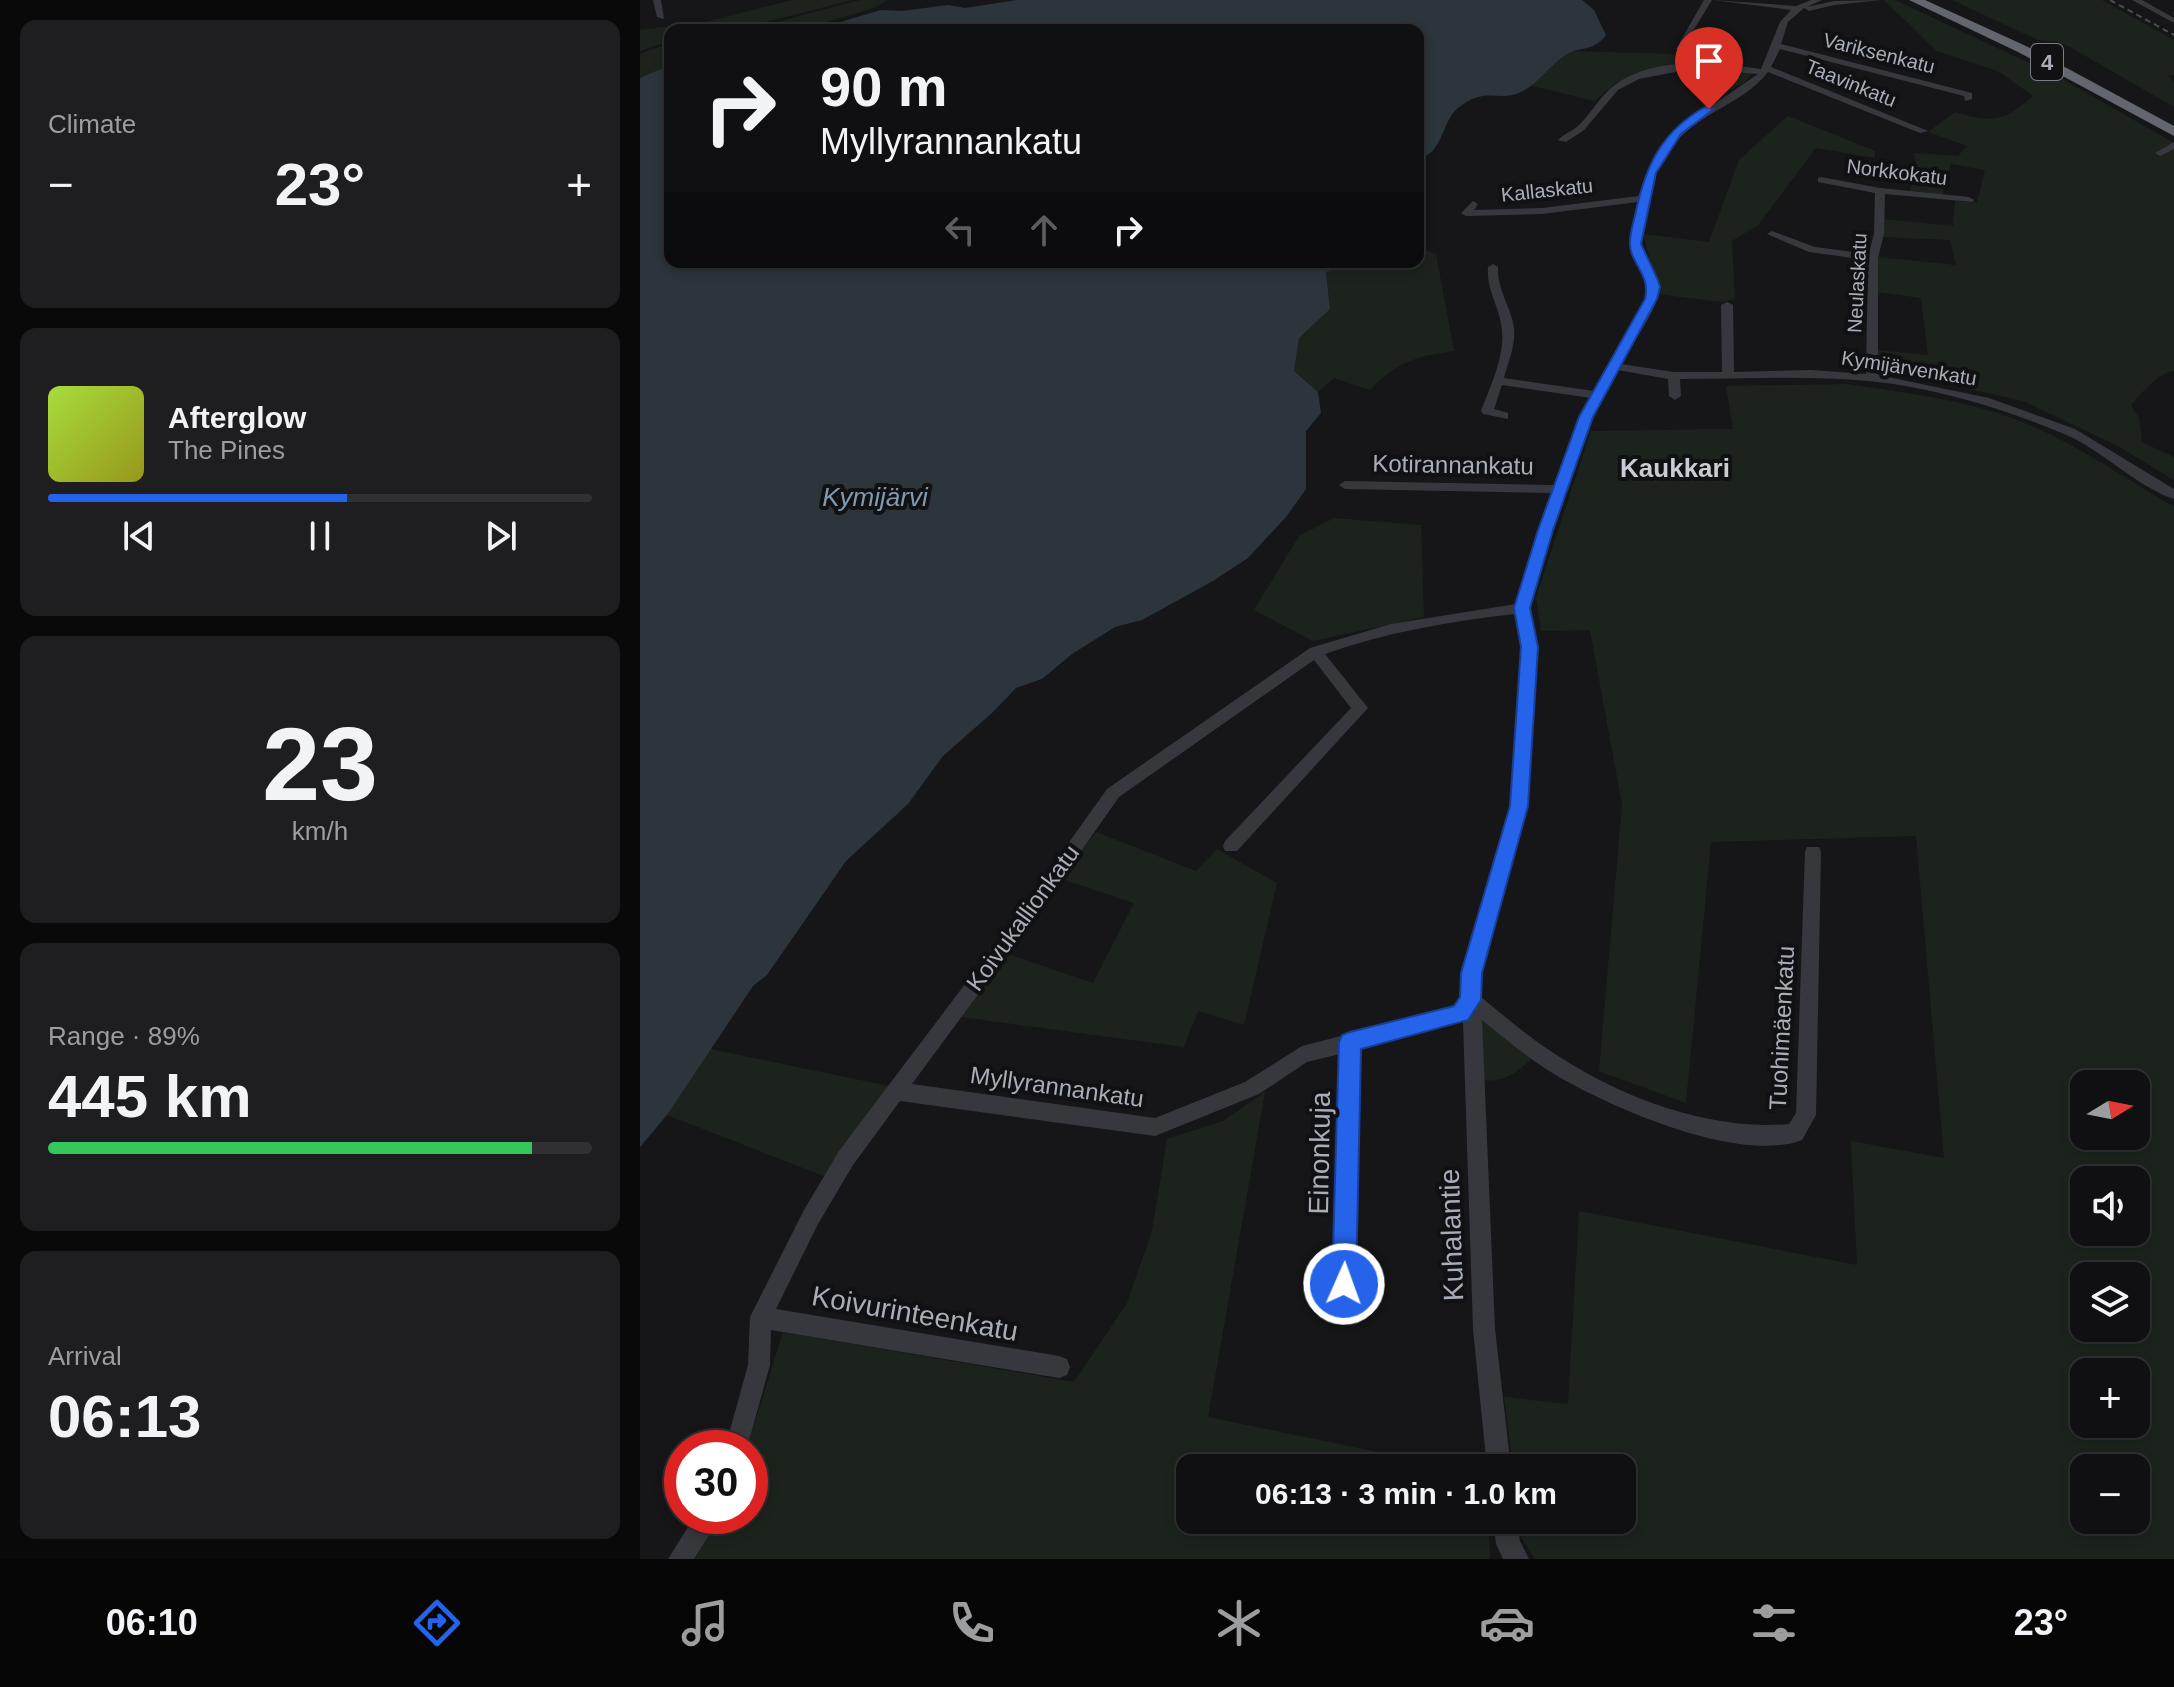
<!DOCTYPE html>
<html lang="en">
<head>
<meta charset="utf-8">
<style>
  :root { --surface:#101012; --page:#1e1e20; --text:#f1f3f6; --muted:#9c9d9f; --line:#303032; --accent:#2563eb }
  body { margin:0; font-family:Helvetica,sans-serif; background:var(--page); color:var(--text); height:100vh; display:flex; flex-direction:column; font-size:30px; white-space:nowrap }
  * { box-sizing:border-box; margin:0 }
  p { font-size:26px; color:var(--muted) }
  .icon { flex:none; width:44px; height:44px; fill:none; stroke:currentColor; stroke-width:2; stroke-linecap:round; stroke-linejoin:round }
  .map { position:relative; flex:1; overflow:hidden }
  .drawer { display:flex; flex-direction:column; gap:20px; padding:20px; background:#09090a; width:640px }
  .drawer>* { flex:none }
  .top-card { position:absolute; left:24px; top:24px; width:760px; height:244px; border-radius:16px; box-shadow:0 4px 12px #0003,0 0 0 2px var(--line); background:#101012; color:var(--text); overflow:hidden }
  .needle { width:52px; rotate:80deg }
  .fabs { position:absolute; left:1430px; top:1070px; display:grid; gap:16px }
  .fabs a { display:grid; place-items:center; width:80px; height:80px; border-radius:16px; background:var(--surface); box-shadow:0 4px 12px #0003,0 0 0 2px var(--line); font-size:40px }
  .speed { position:absolute; left:24px; top:1430px; display:flex; gap:16px; font-size:40px; font-weight:700; text-align:center }
  .speed>* { display:grid; place-content:center; width:104px; height:104px; border-radius:50%; background:var(--surface); box-shadow:0 4px 12px #0003,0 0 0 2px var(--line); line-height:1 }
  .speed .limit { border:12px solid #d22; background:#fff; color:#111 }
  .pin { position:absolute; display:grid; place-items:center; width:68px; height:68px; color:#fff; margin:-82px -34px; border-radius:50% 50% 50% 0; rotate:-45deg; box-shadow:0 0 8px #0007 }
  .pin .icon { rotate:45deg }
  .me { position:absolute; width:88px; margin:-44px; rotate:2deg; stroke-linejoin:round; filter:drop-shadow(0 0 6px #0008) }
  .turn { display:flex; align-items:center; gap:28px; height:168px; padding:0 24px; font-size:36px }
  .turn .icon { width:104px; height:104px; stroke-width:2.5 }
  .turn b { display:block; font-size:56px; line-height:68px }
  .lanes { display:flex; align-items:center; height:76px; padding:0 24px; background:#0003; justify-content:center; gap:40px; direction:ltr }
  .lanes .off { opacity:.35 }
  .big { font-size:60px; font-weight:600; line-height:1.1 }
  .drawer .widget { flex:1; display:flex; flex-direction:column; justify-content:center; gap:12px; min-width:0; padding:0 28px; border-radius:16px; background:var(--page) }
  .drawer .dial { align-items:center; gap:0 }
  .dial b { font-size:104px; line-height:1 }
  .song { display:flex; align-items:center; gap:24px }
  .cover { width:96px; height:96px; border-radius:12px; background:linear-gradient(135deg,hsl(80 70% 55%),hsl(60 70% 35%)) }
  .played { height:8px; border-radius:4px; background:linear-gradient(90deg,var(--accent) 55%,var(--line) 55%) }
  .keys { display:flex; justify-content:space-around; direction:ltr }
  .heat { display:flex; justify-content:space-between; align-items:center; font-size:44px; direction:ltr }
  .charge { height:12px; border-radius:6px; background:linear-gradient(90deg,#34c759 89%,var(--line) 0) }
  .trip { position:absolute; left:536px; top:1454px; width:460px; height:80px; border-radius:16px; background:var(--surface); box-shadow:0 4px 12px #0003,0 0 0 2px var(--line); font-weight:600; line-height:80px; text-align:center }
  .dock { display:flex; height:128px; justify-content:space-around; align-items:center; background:#060607; color:var(--muted) }
  .dock .icon { width:56px; height:56px }
  .dock .selected { color:var(--accent) }
  .dock b { font-size:36px; color:var(--text) }
  main { display:flex; flex:1; min-height:0 }
  .map>svg:first-child { display:block }
  .green { fill:#1c231d; fill-rule:evenodd }
  .water { fill:#2c353c }
  .lines { fill:none; stroke-linecap:round; stroke-linejoin:round }
  .minor { fill:#37383d; fill-rule:evenodd }
  .highway { fill:#63666e; fill-rule:evenodd }
  .rail { stroke:#4a4c52; stroke-width:2; stroke-dasharray:6 4; stroke-linecap:butt }
  .route { fill:#2563eb; stroke:#184099; stroke-width:2 }
  .labels { text-anchor:middle; stroke-width:8; stroke-linejoin:round; paint-order:stroke }
  .far-street-label { font-size:20px; fill:#a8adb8; stroke:#111113 }
  .shield { fill:#111113; stroke:#7b7e86; stroke-width:2 }
  .shield-label { font-size:22px; font-weight:bold; fill:#a8adb8 }
  .street-label { font-size:24px; fill:#a8adb8; stroke:#111113 }
  .far-district-label { font-size:26px; font-weight:bold; fill:#c9ccd4; stroke:#111113 }
  .water-label { font-size:26px; font-style:italic; fill:#7f9bb3; stroke:#111113 }
  .near-street-label { font-size:28px; fill:#a8adb8; stroke:#111113 }
</style>
</head>
<body>
<main>
<section class="drawer">
<div class="widget"><p>Climate</p>
<div class="heat"><a>−</a><b class="big">23°</b><a>+</a></div>
</div>
<div class="widget">
<div class="song"><i class="cover"></i><div><b>Afterglow</b><p>The Pines</p></div></div>
<div class="played"></div>
<div class="keys"><svg class="icon" aria-label="previous" viewBox="0 0 24 24"><path d="M18 5L8 12l10 7zM5 5v14"/></svg><svg class="icon" aria-label="pause" viewBox="0 0 24 24"><path d="M8 5v14M16 5v14"/></svg><svg class="icon" aria-label="next" viewBox="0 0 24 24"><path d="M6 5l10 7-10 7zM19 5v14"/></svg></div>
</div>
<div class="widget dial"><b>23</b><p>km/h</p></div>
<div class="widget"><p>Range · 89%</p><b class="big">445 km</b><div class="charge"></div></div>
<div class="widget"><p>Arrival</p><b class="big">06:13</b></div>
</section>
<div class="map">
<svg width="1534" height="1559" viewBox="0 0 1534 1559">
  <rect width="100%" height="100%" fill="#161618"/>
  <path class="green" d="M153,0H212L94,30H30V41L0,51V30L70,21Z
    M220,0H248L234,8L160,30H107Z
    M1244,0H1255L1419,77L1534,143V371C1516,374 1503,392 1491,405L1499,418L1502,442L1534,457V480L1478,446L1383,401L1239,369L1236,350L1288,355L1281,298L1237,292V257L1316,265L1310,240L1241,237L1243,219L1313,226L1315,201L1337,203L1345,170L1311,164L1302,195L1269,192L1278,172L1274,153L1318,156L1327,146L1288,132L1315,112C1352,123 1364,122 1393,96L1358,71L1297,51Z
    M1312,0H1462L1534,40V75H1528L1534,83V107L1430,47L1418,42L1398,40Z
    M30,43V65L0,78V54Z
    M935,51L1030,54L1059,62L977,82L954,101L889,85L926,53Z
    M1055,68L1112,73L1105,82L1090,90L1042,70Z
    M1148,116L1235,151V158L1176,148L1118,225L1092,241L1095,299L1081,302L1017,294C1018,269 1007,260 1004,234L1069,242L1099,160Z
    M778,248L796,254L814,351C777,356 756,362 730,390L694,378L678,392C669,386 664,377 654,372L659,338L690,308L686,271L709,262H778Z
    M1208,384C1264,393 1323,399 1377,420C1431,440 1485,478 1534,507V1559H895L882,1539L880,1520H982V1468H873L864,1397L928,1404L939,1211L1217,1265L1211,1141L1304,1158L1276,836L1071,842L1046,1103L959,1071L982,805L950,630L901,631L896,597L951,431L1093,429L1086,386ZM1444,1084H1496V1136H1444ZM1444,1180H1496V1232H1444ZM1444,1276H1496V1328H1444ZM1444,1372H1496V1424H1444ZM1444,1468H1496V1520H1444Z
    M694,518L781,525L784,617L673,641L614,610L659,536Z
    M456,832L556,871L577,849L637,883L604,1025L558,1011L544,1047L321,1017L368,954L453,983L494,903L419,878Z
    M841,1014L892,1058C877,1072 863,1085 841,1079Z
    M70,1049L249,1086L186,1177L27,1115Z
    M625,1092L568,1417L815,1468H550V1520H848L850,1559H55L80,1516H110V1448H107L143,1332L434,1382L487,1303L512,1231L527,1139L583,1121Z"/>
  <path class="water" d="M377,0H942L954,10L966,35C953,53 939,45 924,56C909,66 898,84 881,92C857,103 847,85 818,108C801,122 803,155 778,158V30H160L176,25L180,28L241,10L262,11L308,5L325,8Z
    M30,65V262H709L686,272L690,309L659,338L654,371L678,392L681,413L666,431V489L646,517L608,558L573,581L502,620L475,627L432,654L402,679L376,688L352,713L303,756L268,804L206,861L127,975L113,986L27,1115L0,1147V78Z"/>
  <g class="lines">
    <path class="minor" d="M13,0H21L24,19L17,17Z
      M1064,0H1072L1042,49H1036Z
      M1073,0L1156,6L1171,0H1182L1167,7L1194,1L1242,0L1194,5L1169,11L1164,8L1148,22L1141,44L1332,93V99L1325,101L1324,96L1140,49L1131,67L1288,131L1280,133L1128,72C1100,108 1053,111 1025,157C1010,182 996,223 1004,252C1009,266 1021,282 1017,299C1012,316 991,346 981,364L1034,372H1082L1081,305L1087,302L1093,305L1094,372L1171,370L1226,374L1228,260L1169,252L1127,234L1132,231L1175,247L1229,254L1234,233L1235,193L1178,182V178L1181,177L1240,188L1329,197L1334,200L1333,202L1245,194L1244,233L1238,258V375L1349,398L1435,429L1534,489V499C1497,487 1461,449 1424,434C1363,408 1296,388 1229,381C1166,375 1103,379 1040,379L1041,396L1035,400L1029,396L1028,379L978,370L952,417L912,530L889,608L896,647L887,806L840,973L841,997C863,1015 885,1034 909,1050C977,1096 1066,1131 1149,1124L1156,1113L1165,852L1167,847H1179L1181,852L1176,1115L1162,1140C1098,1165 961,1104 906,1069C883,1054 863,1037 842,1020L855,1329L871,1468H847L833,1329L823,1021L719,1049L714,1314L711,1322L703,1325L695,1322L692,1314L700,1054L667,1062L619,1094L515,1136L260,1101L213,1165L178,1224L136,1309L419,1356L427,1359L430,1367L427,1375L419,1378L131,1330L130,1365L107,1448H85L108,1365L110,1317L164,1210L199,1151L378,914L467,789L670,648L751,624L876,604L912,493L705,489L699,485L705,481L915,485L940,417L951,398L862,385L854,409L868,413V419L843,414L841,411C850,387 865,356 862,330C860,307 846,290 848,267L853,264L858,267C857,290 871,307 874,328C876,345 868,362 864,378L954,391L1005,299V281L991,240L998,202L902,214L826,216L821,213L833,201L838,204L834,210L902,208L999,196L1015,158L1039,128L1118,74L1051,69L999,79L978,90L944,130L926,142L918,140C924,134 932,131 938,126C952,113 960,95 976,84C1015,56 1077,62 1121,69L1140,22L1151,10ZM876,614L882,647L871,806L822,973L823,997L814,1007L662,1046L605,1082L515,1118L272,1084L390,924L479,797L674,660L711,708L585,841L583,846L585,851H597L728,708L685,654C747,632 811,621 876,614Z
      M1492,0H1502L1534,18V23Z
      M1534,142V149L1520,156L1515,153Z
      M55,1516H81L54,1559H28Z
      M853,1520H877L880,1541L889,1559H863L856,1544Z"/>
    <path class="highway" d="M1269,0H1285L1386,46L1534,126V136L1378,52Z"/>
    <path class="rail" d="M1470,0L1534,35"/>
  </g>
  <path class="route" d="M1065,107L1074,109L1041,134L1016,173L1001,244L1017,278L1020,287L1017,299L953,417L913,530L890,608L898,647L888,806L842,973L841,1000L828,1020L721,1049L716,1284L713,1293L704,1296L695,1293L692,1284L699,1042L702,1035L710,1032L814,1006L820,997L821,973L870,806L881,647L874,608L898,530L939,417L1005,299C1011,273 989,263 990,242C990,232 994,221 996,211C1006,165 1022,131 1065,107Z"/>
  <g class="labels">
    <g class="far-street-label">
      <text transform="translate(1239 53) rotate(14)" y="7">Variksenkatu</text>
      <text transform="translate(1211 83) rotate(22)" y="7">Taavinkatu</text>
      <text transform="translate(1257 172) rotate(7)" y="7">Norkkokatu</text>
      <text transform="translate(907 190) rotate(-6)" y="7">Kallaskatu</text>
      <text transform="translate(1217 283) rotate(-87)" y="7">Neulaskatu</text>
      <text transform="translate(1269 368) rotate(9)" y="7">Kymijärvenkatu</text>
    </g>
    <rect class="shield" x="1391" y="44" width="32" height="36" rx="6"/>
    <g class="shield-label">
      <text x="1407" y="70">4</text>
    </g>
    <g class="street-label">
      <text transform="translate(813 465) rotate(1)" y="8">Kotirannankatu</text>
      <text transform="translate(383 918) rotate(-54)" y="8">Koivukallionkatu</text>
      <text transform="translate(1142 1028) rotate(-87)" y="8">Tuohimäenkatu</text>
      <text transform="translate(417 1087) rotate(8)" y="8">Myllyrannankatu</text>
    </g>
    <g class="far-district-label">
      <text x="1035" y="477">Kaukkari</text>
    </g>
    <g class="water-label">
      <text x="235" y="506">Kymijärvi</text>
    </g>
    <g class="near-street-label">
      <text transform="translate(679 1153) rotate(-89)" y="10">Einonkuja</text>
      <text transform="translate(811 1235) rotate(-92)" y="10">Kuhalantie</text>
      <text transform="translate(275 1313) rotate(10)" y="10">Koivurinteenkatu</text>
    </g>
  </g>
</svg>
<div class="fabs">
<a><svg class="needle" viewBox="-14 -14 28 28"><path d="M0-13l5 13h-10z" fill="#e53935"/><path d="M0 13l5-13h-10z" fill="#9c9d9f"/></svg></a>
<a><svg class="icon" aria-label="sound" viewBox="0 0 24 24"><path d="M4 9h4l5-4v14l-5-4H4zM17 9q2 3 0 6"/></svg></a>
<a><svg class="icon" aria-label="layers" viewBox="0 0 24 24"><path d="M12 4l9 5-9 5-9-5zM3 14l9 5 9-5"/></svg></a>
<a>+</a>
<a>−</a>
</div>
<div class="speed"><div class="limit">30</div></div>
<div class="pin" style="left:1069px;top:109px;background:#d93025"><svg class="icon" aria-label="arrive" viewBox="0 0 24 24"><path d="M6 21V4h12l-3 4 3 4H6"/></svg></div>
<svg class="me" style="left:704px;top:1284px" viewBox="-20 -20 40 40"><circle r="17" fill="#2563eb" stroke="#fff" stroke-width="3"/><path d="M0-11L8 9 0 5-8 9z" fill="#fff"/></svg>
<div class="trip">06:13 · 3 min · 1.0 km</div>
<div class="top-card">
<div class="turn"><svg class="icon" aria-label="right" viewBox="0 0 24 24"><path d="M7 20v-9h11M14 6l5 5-5 5"/></svg><div><b>90 m</b>Myllyrannankatu</div></div>
<div class="lanes"><svg class="icon off" aria-label="left" viewBox="0 0 24 24"><path d="M17 20v-9H6M10 6l-5 5 5 5"/></svg><svg class="icon off" aria-label="ahead" viewBox="0 0 24 24"><path d="M12 20V5M6 11l6-6 6 6"/></svg><svg class="icon" aria-label="right" viewBox="0 0 24 24"><path d="M7 20v-9h11M14 6l5 5-5 5"/></svg></div>
</div>
</div>
</main>
<nav class="dock">
<b>06:10</b>
<svg class="icon selected" aria-label="directions" viewBox="0 0 24 24"><path d="M12 3l9 9-9 9-9-9zM9 14v-3h6M13 9l2 2-2 2"/></svg>
<svg class="icon" aria-label="music" viewBox="0 0 24 24"><path d="M9 18V5l10-2v13"/><circle cx="6" cy="18" r="3"/><circle cx="16" cy="16" r="3"/></svg>
<svg class="icon" aria-label="phone" viewBox="0 0 24 24"><path d="M5 4h4l2 5-3 2q2 4 5 5l2-3 5 2v4C11 20 4 13 5 4z"/></svg>
<svg class="icon" aria-label="climate" viewBox="0 0 24 24"><path d="M12 3v18M4 7l16 10M4 17L20 7"/></svg>
<svg class="icon" aria-label="car" viewBox="0 0 24 24"><path d="M5 17H2v-5l4-1 3-4h7l3 4 3 1v5h-3M9 17h6M6 11h13"/><circle cx="7" cy="17" r="2"/><circle cx="17" cy="17" r="2"/></svg>
<svg class="icon" aria-label="filters" viewBox="0 0 24 24"><path d="M4 7h16M4 17h16"/><circle cx="9" cy="7" r="2"/><circle cx="15" cy="17" r="2"/></svg>
<b>23°</b>
</nav>
</body>
</html>
